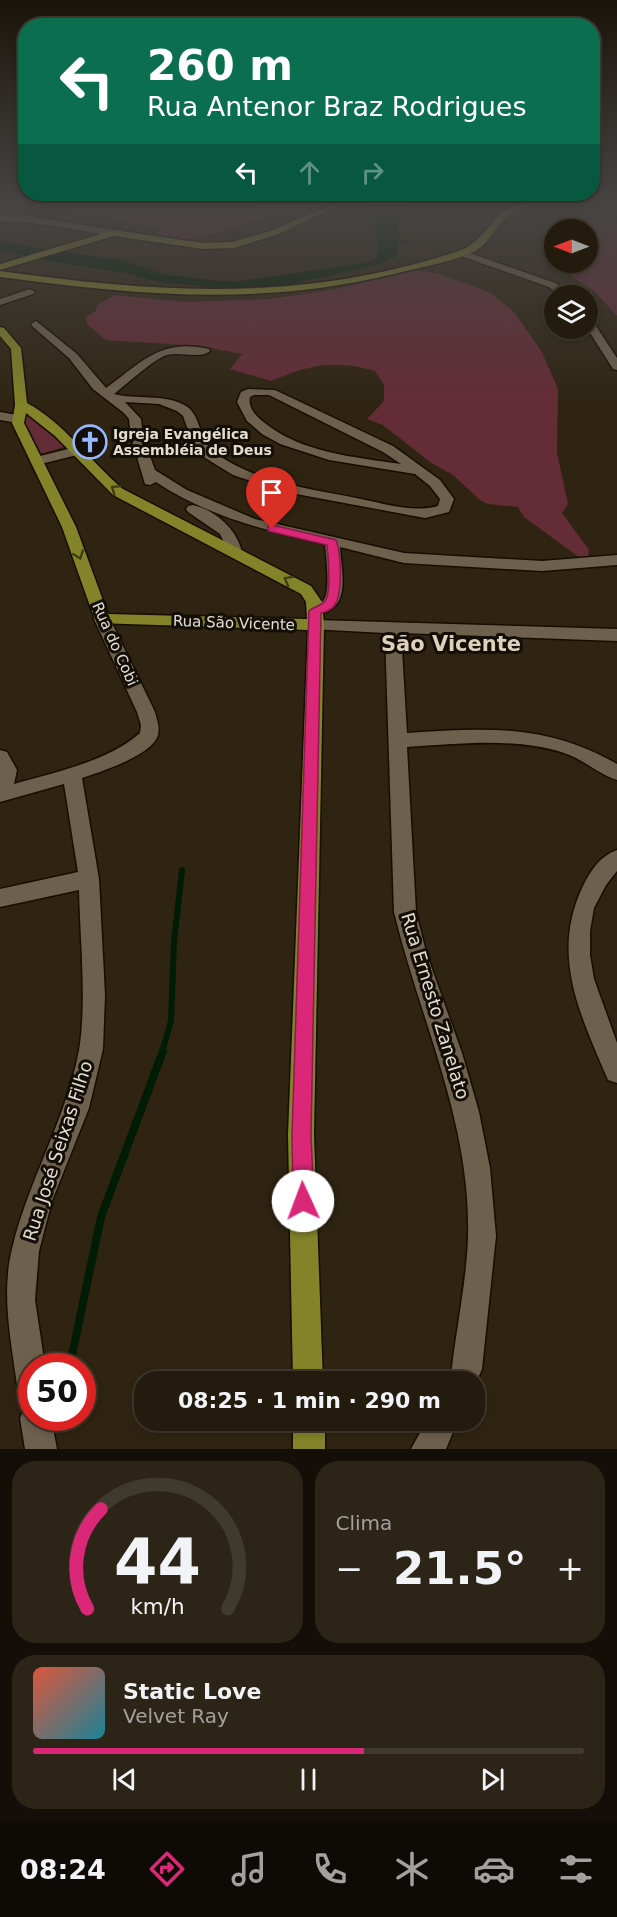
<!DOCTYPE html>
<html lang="pt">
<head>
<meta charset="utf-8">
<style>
  :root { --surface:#231b0e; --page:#2b2417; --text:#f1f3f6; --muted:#a3a19e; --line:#40392e; --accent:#db2777 }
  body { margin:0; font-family:"DejaVu Sans",sans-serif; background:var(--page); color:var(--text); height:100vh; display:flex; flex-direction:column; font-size:22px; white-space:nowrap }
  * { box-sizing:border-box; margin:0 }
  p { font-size:20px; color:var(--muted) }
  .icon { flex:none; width:33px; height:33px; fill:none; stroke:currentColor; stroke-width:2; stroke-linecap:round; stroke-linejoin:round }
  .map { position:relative; height:1449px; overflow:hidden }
  .panel { display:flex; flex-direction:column; gap:12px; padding:12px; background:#130f08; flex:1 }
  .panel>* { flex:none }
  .hud { position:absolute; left:18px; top:18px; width:582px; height:183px; border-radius:24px; box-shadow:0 3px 9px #0003,0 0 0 2px var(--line); background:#0b6e4f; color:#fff; overflow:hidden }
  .needle { width:39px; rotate:270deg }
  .buttons { position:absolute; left:544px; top:219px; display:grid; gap:12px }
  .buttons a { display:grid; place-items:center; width:54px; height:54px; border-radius:50%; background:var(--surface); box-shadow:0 3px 9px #0003,0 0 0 2px var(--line); font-size:30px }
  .speed { position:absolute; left:18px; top:1353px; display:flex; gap:12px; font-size:30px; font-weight:700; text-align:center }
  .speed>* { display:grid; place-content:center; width:78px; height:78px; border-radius:50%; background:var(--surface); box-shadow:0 3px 9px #0003,0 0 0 2px var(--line); line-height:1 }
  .speed .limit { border:9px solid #d22; background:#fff; color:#111 }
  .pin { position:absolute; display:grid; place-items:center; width:51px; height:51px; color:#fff; margin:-62px -26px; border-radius:50% 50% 50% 0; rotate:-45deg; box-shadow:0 0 6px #0007 }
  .pin .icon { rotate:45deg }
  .me { position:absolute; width:66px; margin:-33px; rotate:358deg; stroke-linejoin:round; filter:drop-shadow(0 0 4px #0008) }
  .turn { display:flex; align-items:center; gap:21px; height:126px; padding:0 30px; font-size:27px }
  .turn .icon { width:78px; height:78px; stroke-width:2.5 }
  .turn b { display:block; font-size:42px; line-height:51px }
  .lanes { display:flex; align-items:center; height:57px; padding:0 30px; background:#0003; justify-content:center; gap:30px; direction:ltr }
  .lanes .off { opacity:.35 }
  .big { font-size:45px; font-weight:700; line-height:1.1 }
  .panel .widget { flex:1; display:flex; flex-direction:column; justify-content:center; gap:9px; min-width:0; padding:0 21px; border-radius:24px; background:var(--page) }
  .panel .dial { align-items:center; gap:0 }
  .dial svg { height:156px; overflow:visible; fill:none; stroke:var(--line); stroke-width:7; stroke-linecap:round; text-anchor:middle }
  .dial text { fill:var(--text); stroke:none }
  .song { display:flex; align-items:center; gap:18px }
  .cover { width:72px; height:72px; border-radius:9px; background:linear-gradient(135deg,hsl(10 70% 55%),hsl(190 70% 35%)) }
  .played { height:6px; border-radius:3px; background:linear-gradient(90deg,var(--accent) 60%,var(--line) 60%) }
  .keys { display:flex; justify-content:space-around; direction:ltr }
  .heat { display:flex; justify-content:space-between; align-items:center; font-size:33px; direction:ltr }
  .panel .tiles { flex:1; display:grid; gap:12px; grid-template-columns:1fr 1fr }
  .widget:last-child { grid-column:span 2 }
  .trip { position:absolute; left:134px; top:1371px; width:351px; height:60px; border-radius:24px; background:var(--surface); box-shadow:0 3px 9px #0003,0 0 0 2px var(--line); font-weight:700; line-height:60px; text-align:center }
  .tabs { display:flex; height:96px; justify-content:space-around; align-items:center; background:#0e0b06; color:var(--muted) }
  .tabs .icon { width:42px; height:42px }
  .tabs .active { color:var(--accent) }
  .tabs b { font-size:27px; color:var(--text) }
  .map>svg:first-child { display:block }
  .green { fill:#642c37; fill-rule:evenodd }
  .water { fill:#001c04 }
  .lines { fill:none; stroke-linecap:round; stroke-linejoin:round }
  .stream-far2 { stroke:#001c04; stroke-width:3 }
  .stream-far1 { stroke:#001c04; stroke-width:6 }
  .stream { stroke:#001c04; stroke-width:8 }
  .minor-casing { stroke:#170d00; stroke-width:3 }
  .major-casing { stroke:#170d00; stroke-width:3 }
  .minor { fill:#6d604d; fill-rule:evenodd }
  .major { fill:#838329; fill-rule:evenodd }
  .oneway { stroke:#403d15 }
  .route { fill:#db2777; stroke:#8e194d; stroke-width:1.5 }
  .labels { text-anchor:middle; stroke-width:6; stroke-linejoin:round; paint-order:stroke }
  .far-poi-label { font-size:14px; font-weight:bold; fill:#e3dcd1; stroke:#130e07; text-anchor:start }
  .street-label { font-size:15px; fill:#e3dcd1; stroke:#130e07 }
  .near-street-label { font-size:18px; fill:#e3dcd1; stroke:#130e07 }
  .district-label { font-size:21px; font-weight:bold; fill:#ded0ba; stroke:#130e07 }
</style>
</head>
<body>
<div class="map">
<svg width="617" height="1449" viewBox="0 0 617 1449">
  <rect width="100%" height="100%" fill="#2f2412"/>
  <path class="green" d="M26,204H330L304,214L289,211L187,241L150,238L165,228Z
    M560,220L617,221V316L594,291L552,264L548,231ZM555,230H588V262H555Z
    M416,270L440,274L491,293L514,312L542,352L558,389L557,453L568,504L562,513L589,550L587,563L524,517L518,507L488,504L480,500L453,475L430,462L383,425L367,419L384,401V385L375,371C336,359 307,365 271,381L230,369L242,354L201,346L106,340L87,324L86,317L96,311L97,305L114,295L186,302L270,299L336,289Z
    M24,415H30L64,447L40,454L24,423Z"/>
  <path class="water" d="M373,204H410C388,223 404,237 396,257L371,267L285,285L221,288L158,282L126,273L49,261L0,250V240L35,248L122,260L167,275L219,281H241L363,263L375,259C384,242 369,223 373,204Z"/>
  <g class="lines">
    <path class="stream-far2" d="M393,238L406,242"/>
    <path class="stream-far1" d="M162,1052L171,1021L174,942L182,870"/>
    <path class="stream" d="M70,1365L101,1217L163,1051"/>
    <g class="minor-casing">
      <path id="minor" d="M0,215L27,216L114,230L118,233L114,236L27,222L0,221Z
        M461,250L555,283L574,296H561L549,287L458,255L456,253Z
        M30,289L35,292L33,294L0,305V299Z
        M588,319L592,320L617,358V370L613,369L587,328Z
        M36,321L77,354L106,388C142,362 161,338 209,349L210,351C199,360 178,350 164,356C148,364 128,383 114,394C137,400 164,393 186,406C202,416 198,440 214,452C256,483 311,489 361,499C386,504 413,513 438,506L440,499L430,486L415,474L329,460L280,444L262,434L247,421L237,402L241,392L248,389L275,390L393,446L440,480L454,499L449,512L425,518L280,491L233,475L202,456L192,441L183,416L177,411L159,404L125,402L141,419L143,437L155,470L187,490L255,519L404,553L542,561L617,555V565L542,571L404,563L340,547C341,567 350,601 328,611C321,614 317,617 309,615L307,611C311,605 318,606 323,601C331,593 326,556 325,544C264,530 209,517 156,482L150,485L145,484L131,437L129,419L124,413L93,389L69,358L32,326L31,324ZM254,395H269L383,452L401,464C354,457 299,453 261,420C254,414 248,406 250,397Z
        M0,412L22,416L24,419L18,423L0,420Z
        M76,447L81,448L82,451L81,454L37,465L30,461L32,458Z
        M193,505C215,510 237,529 242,552L240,555H230L220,534L188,512L186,509L188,506Z
        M102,614L108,615L110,619L155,712C157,720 160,727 158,735C153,755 100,772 82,778L99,879L105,995L103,1049L89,1108L52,1201L39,1251L35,1300L45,1366H32V1400L21,1396L17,1385C11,1341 1,1293 12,1249C28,1181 66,1120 79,1050C87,1004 80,938 79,890L0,907V889L78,872L64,784L0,802V750L7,752L17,770L14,784C55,772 107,762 140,733L141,725L137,712L94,619L96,615Z
        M316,620L617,629V641L401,633L407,733C485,728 546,723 617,764V780C598,774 583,759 564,753C515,737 458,744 407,747L416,912L426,952L462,1053L479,1112L490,1168L496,1236L482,1369L474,1388V1382H446L452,1367C457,1325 467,1277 468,1236C471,1122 420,1020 394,912L385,633L310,629L308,625L310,621Z
        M617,850V871L606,885L594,908L590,931V955L594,979L617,1043V1083L608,1080C580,1014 550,955 583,886C591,870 600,856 617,850Z
        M32,1404V1418H51L57,1449H25L20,1418L25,1407Z
        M427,1420H458L446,1449H411Z"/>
    </g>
    <g class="major-casing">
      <path id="major" d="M331,204H342L279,234L234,248L203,249L114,236L0,270V264L114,230L203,243L233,242L273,230Z
        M517,204H532C524,209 515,210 508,216C495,227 490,244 473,252C450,263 420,267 394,274C257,307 137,295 0,277V271C160,293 301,303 459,251C485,242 492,213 517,204Z
        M0,327L4,328L21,348L27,403C65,424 90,461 123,489L311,586L322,602L324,625L314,1135L323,1382H293L288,1135L308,630L96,623L62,527L12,423L15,405L11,349L0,336ZM26,413L55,436L113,495L301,594L306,602L307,619L108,614L76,527L24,423Z
        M293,1420H325V1449H293Z"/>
    </g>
    <use href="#minor" class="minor"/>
    <use href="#major" class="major"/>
  </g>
  <defs><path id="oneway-chevron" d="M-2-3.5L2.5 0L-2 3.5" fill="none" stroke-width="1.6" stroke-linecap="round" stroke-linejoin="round" transform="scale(1.5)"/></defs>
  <g class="oneway">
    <use href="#oneway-chevron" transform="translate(115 489) rotate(-146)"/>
    <use href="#oneway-chevron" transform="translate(79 555) rotate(70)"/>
    <use href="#oneway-chevron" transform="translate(288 580) rotate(-151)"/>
  </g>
  <linearGradient id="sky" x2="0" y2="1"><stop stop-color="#1a140a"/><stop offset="0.5" stop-color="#474544"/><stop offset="1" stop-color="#474544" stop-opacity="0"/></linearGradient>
  <rect width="617" height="407" fill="url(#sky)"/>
  <path class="route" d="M272,525L336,540C341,553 343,595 334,606C331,610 325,612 321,613L311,1136L314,1201L311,1208L303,1211L296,1208L293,1201L292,1136L309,611C313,607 321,606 325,601C332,593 328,556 327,545L268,531V526Z"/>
  <defs>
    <g id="church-ring" transform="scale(1.725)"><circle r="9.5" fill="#130e07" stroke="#96b6fd" stroke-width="1.5"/><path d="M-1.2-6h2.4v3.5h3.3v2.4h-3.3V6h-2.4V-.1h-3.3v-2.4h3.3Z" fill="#96b6fd"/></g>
  </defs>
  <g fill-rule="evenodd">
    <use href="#church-ring" x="90" y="442"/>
  </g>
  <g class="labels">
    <g class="far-poi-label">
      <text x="113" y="439">Igreja Evangélica<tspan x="113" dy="16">Assembléia de Deus</tspan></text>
    </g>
    <g class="street-label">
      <text transform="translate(234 623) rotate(2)" y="5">Rua São Vicente</text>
      <text transform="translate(115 644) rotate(66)" y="5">Rua do Cobi</text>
    </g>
    <g class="near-street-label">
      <text transform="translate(435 1006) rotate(73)" y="6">Rua Ernesto Zanelato</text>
      <text transform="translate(58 1151) rotate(-72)" y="6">Rua José Seixas Filho</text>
    </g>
    <g class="district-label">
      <text x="451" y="651">São Vicente</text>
    </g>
  </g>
</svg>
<div class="buttons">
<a><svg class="needle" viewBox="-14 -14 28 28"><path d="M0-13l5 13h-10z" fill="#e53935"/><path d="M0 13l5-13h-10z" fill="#a3a19e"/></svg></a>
<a><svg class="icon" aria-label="layers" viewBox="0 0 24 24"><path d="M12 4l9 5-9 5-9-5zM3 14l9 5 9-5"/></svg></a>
</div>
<div class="speed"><div class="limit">50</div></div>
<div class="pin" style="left:272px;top:529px;background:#d93025"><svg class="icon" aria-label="arrive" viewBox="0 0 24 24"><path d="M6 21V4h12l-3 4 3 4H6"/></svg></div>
<svg class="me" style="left:303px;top:1201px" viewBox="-20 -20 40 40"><circle r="19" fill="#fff"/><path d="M0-13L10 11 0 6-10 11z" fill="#db2777"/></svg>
<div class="trip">08:25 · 1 min · 290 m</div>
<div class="hud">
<div class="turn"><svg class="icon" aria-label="left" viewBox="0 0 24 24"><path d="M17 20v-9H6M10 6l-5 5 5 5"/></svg><div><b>260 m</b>Rua Antenor Braz Rodrigues</div></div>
<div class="lanes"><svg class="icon" aria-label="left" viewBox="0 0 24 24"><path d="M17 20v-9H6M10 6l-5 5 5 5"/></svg><svg class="icon off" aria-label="ahead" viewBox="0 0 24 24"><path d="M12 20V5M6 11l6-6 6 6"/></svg><svg class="icon off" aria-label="right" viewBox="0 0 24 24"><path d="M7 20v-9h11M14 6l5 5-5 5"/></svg></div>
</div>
</div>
<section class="panel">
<div class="tiles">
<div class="widget dial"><svg viewBox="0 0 100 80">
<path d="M14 69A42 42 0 1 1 86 69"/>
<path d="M14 69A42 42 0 0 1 21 18" stroke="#db2777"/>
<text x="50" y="56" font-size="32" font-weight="700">44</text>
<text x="50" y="72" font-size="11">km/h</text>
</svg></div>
<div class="widget"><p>Clima</p>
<div class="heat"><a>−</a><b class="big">21.5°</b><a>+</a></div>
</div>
<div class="widget">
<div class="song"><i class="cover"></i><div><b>Static Love</b><p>Velvet Ray</p></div></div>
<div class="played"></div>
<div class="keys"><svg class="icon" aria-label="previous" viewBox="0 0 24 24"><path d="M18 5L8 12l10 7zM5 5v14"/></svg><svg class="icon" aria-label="pause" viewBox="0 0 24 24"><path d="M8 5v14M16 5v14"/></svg><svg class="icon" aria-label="next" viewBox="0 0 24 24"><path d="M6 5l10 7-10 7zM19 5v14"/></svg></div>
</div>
</div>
</section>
<nav class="tabs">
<b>08:24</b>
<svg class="icon active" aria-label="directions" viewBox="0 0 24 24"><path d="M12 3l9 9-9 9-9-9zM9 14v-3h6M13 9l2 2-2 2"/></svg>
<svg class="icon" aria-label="music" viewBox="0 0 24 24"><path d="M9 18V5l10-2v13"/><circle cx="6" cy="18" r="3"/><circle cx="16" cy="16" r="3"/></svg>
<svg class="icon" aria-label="phone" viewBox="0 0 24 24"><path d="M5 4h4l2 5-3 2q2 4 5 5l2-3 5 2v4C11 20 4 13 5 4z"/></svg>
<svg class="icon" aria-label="climate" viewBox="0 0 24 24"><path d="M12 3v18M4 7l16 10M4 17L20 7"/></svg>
<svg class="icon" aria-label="car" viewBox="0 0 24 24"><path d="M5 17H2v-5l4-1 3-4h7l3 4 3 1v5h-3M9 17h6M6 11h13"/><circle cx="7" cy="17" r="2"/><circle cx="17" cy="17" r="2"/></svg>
<svg class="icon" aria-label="filters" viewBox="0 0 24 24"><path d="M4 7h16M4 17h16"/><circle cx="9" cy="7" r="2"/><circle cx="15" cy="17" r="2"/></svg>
</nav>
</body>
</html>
